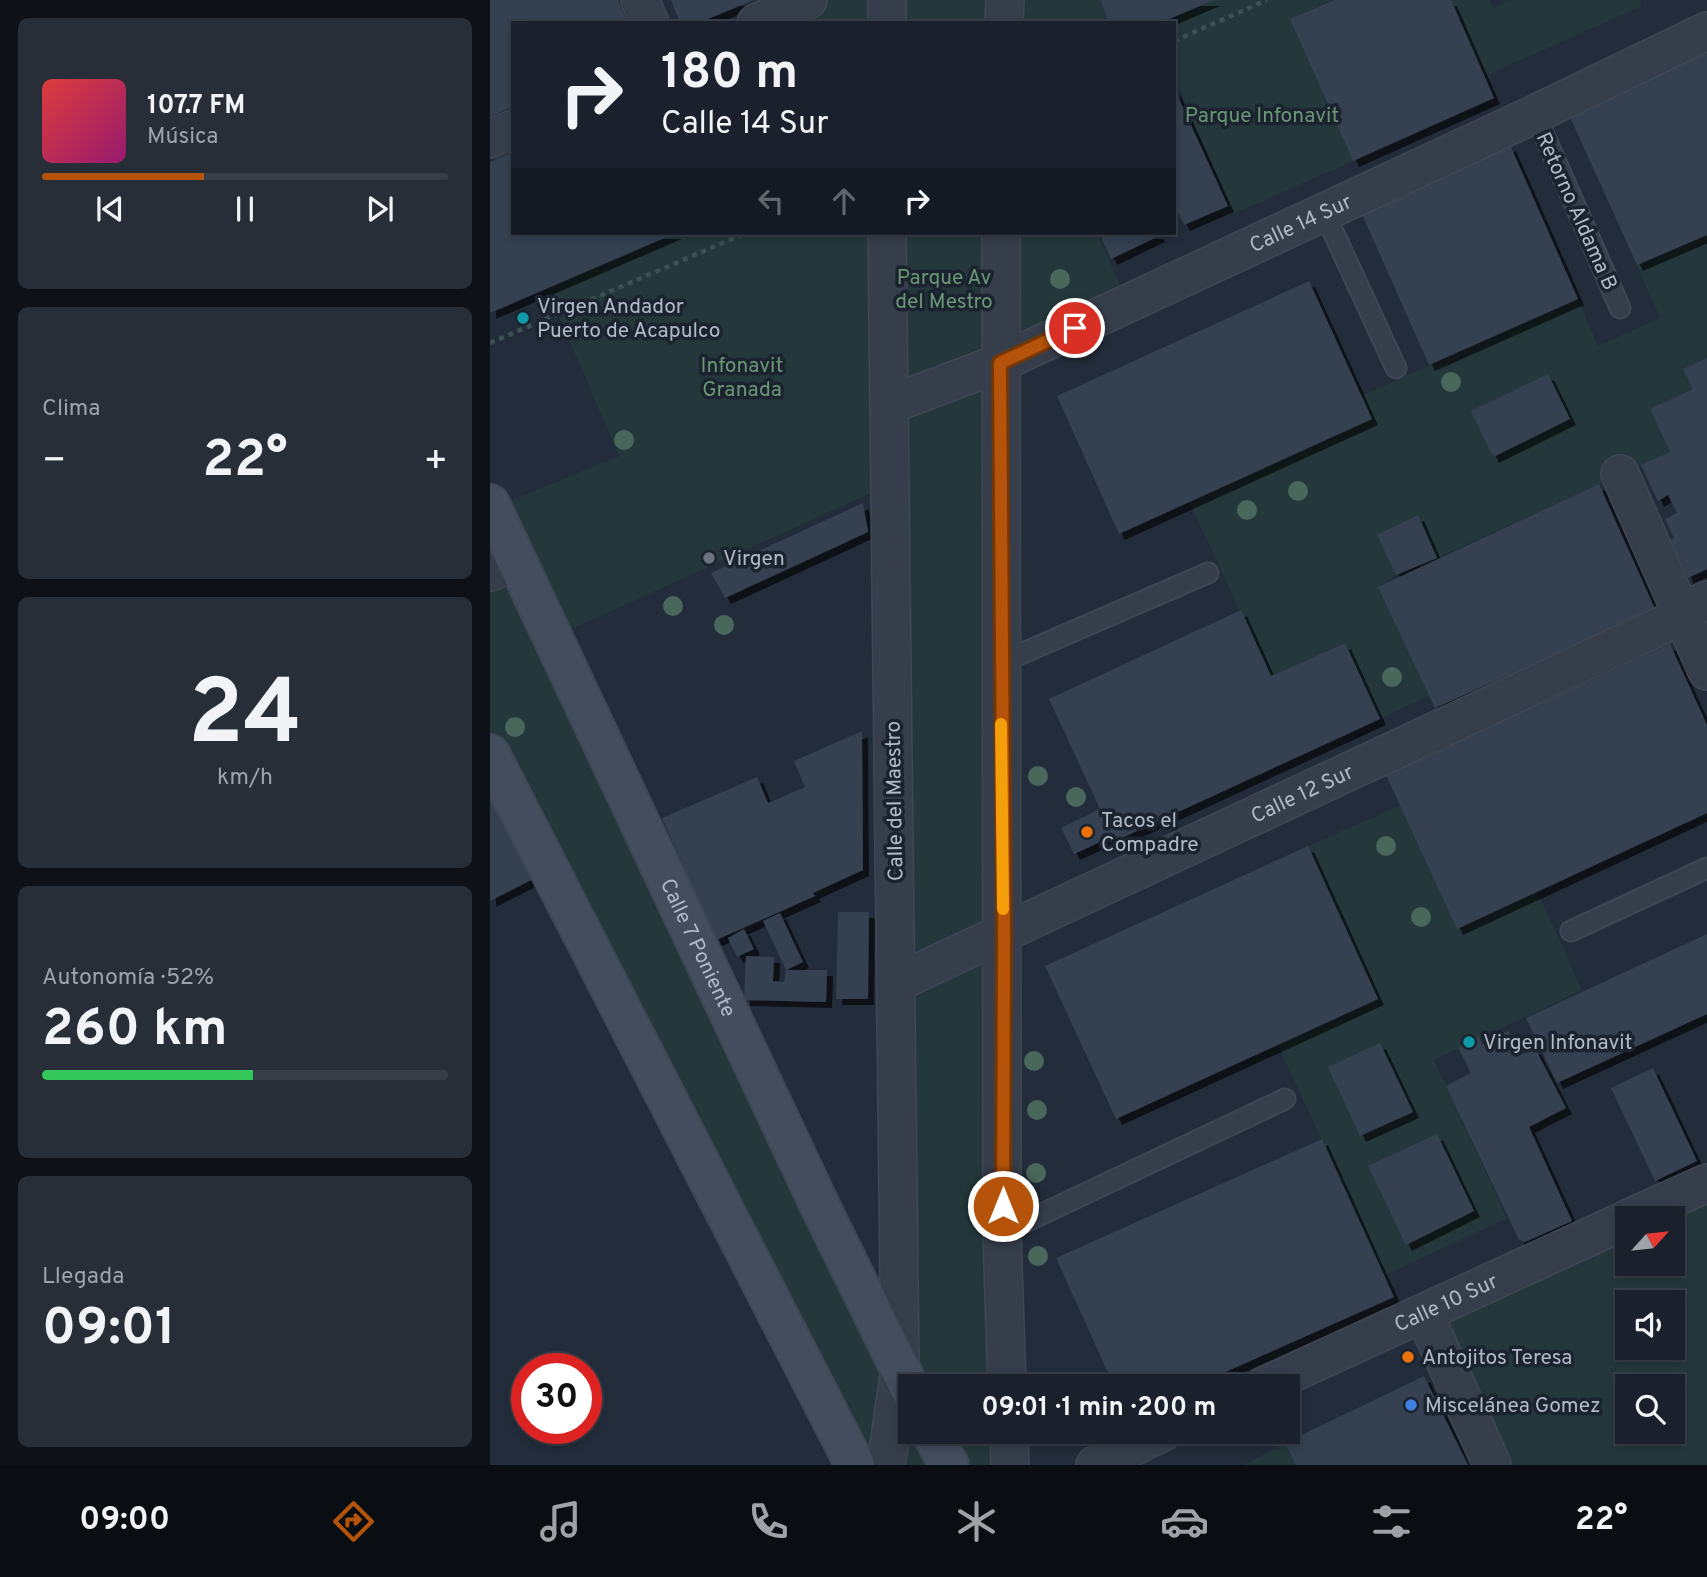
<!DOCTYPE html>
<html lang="es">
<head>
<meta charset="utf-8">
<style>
  :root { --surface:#1a212c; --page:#272e38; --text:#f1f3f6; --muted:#9fa3a9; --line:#383e48; --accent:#b45309 }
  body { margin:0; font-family:Overpass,sans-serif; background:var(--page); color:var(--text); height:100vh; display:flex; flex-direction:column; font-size:26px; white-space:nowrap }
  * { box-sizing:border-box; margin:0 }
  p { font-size:23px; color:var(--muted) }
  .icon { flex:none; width:38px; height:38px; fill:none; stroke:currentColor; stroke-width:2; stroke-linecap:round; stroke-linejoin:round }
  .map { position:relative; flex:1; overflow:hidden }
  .sheet { display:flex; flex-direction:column; gap:18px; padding:18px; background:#0e1218; width:490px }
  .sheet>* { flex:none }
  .hud { position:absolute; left:21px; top:21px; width:665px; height:214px; border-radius:0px; box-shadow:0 4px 10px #0003,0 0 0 2px var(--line); background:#1a212c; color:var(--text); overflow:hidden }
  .needle { width:46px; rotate:63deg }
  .fabs { position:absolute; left:1125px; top:1206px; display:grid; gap:14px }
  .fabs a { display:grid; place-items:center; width:70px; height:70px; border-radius:0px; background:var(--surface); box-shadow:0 4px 10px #0003,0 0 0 2px var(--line); font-size:35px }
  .speed { position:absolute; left:21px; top:1353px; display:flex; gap:14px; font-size:35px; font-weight:700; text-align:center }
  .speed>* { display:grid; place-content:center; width:91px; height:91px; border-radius:50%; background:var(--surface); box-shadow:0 4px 10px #0003,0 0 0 2px var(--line); line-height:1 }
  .speed .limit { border:10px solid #d22; background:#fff; color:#111 }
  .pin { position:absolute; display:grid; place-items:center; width:60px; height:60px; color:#fff; margin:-30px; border:4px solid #fff; border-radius:50%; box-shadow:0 2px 7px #0007 }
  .me { position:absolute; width:77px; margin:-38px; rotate:0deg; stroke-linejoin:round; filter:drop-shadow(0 0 5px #0008) }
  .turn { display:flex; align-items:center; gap:24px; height:147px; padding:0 35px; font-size:32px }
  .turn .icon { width:91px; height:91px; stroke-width:2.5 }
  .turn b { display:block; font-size:49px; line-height:60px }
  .lanes { display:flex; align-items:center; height:66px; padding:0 35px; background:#0003; justify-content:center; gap:35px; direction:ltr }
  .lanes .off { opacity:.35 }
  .big { font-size:52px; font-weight:700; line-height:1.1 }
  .sheet .widget { flex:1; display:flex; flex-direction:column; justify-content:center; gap:10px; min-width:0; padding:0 24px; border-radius:10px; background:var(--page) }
  .sheet .dial { align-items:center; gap:0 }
  .dial b { font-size:91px; line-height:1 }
  .song { display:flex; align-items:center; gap:21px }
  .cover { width:84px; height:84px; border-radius:10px; background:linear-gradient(135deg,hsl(0 70% 55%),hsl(320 70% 35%)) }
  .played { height:7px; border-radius:4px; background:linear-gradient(90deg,var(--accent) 40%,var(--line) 40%) }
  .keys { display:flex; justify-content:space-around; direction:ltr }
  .heat { display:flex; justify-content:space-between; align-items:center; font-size:38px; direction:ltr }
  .charge { height:10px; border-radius:5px; background:linear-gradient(90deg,#34c759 52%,var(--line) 0) }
  .trip { position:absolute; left:408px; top:1374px; width:402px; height:70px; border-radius:0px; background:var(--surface); box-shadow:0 4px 10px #0003,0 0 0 2px var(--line); font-weight:700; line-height:70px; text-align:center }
  .dock { display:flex; height:112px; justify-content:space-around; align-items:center; background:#0a0d12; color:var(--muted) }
  .dock .icon { width:49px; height:49px }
  .dock .selected { color:var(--accent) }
  .dock b { font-size:32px; color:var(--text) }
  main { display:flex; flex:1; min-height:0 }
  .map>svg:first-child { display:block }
  .green { fill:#24383b; fill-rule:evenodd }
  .building { fill:#354051; filter:url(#shadow) }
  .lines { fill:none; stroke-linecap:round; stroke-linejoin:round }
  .lane-casing { stroke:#3f4754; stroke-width:23 }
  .street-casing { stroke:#3f4754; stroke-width:40 }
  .secondary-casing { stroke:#3f4754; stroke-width:42 }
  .path { stroke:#3d5154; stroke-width:4.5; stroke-dasharray:5 5; stroke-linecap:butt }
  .lane { stroke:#363e4b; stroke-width:19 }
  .street { stroke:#363e4b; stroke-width:37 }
  .secondary { stroke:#444d5e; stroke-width:38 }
  .tree { fill:#49675a }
  .route-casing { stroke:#753606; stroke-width:18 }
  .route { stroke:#b45309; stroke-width:12 }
  .slow { stroke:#f59e0b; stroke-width:12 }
  .culture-dot { fill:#0f9aa8; stroke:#1b232f; stroke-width:2.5 }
  .worship-dot { fill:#6b7280; stroke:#1b232f; stroke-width:2.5 }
  .food-dot { fill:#e8710a; stroke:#1b232f; stroke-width:2.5 }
  .shop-dot { fill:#3f7fe0; stroke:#1b232f; stroke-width:2.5 }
  .labels { text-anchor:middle; stroke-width:7; stroke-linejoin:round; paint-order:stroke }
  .park-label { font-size:21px; fill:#699775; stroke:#1b232f }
  .street-label { font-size:21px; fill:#b1b9c7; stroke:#1b232f }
  .poi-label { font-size:21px; fill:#b1b9c7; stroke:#1b232f; text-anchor:start }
</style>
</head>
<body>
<main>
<section class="sheet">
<div class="widget">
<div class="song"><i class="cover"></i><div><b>107.7 FM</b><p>Música</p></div></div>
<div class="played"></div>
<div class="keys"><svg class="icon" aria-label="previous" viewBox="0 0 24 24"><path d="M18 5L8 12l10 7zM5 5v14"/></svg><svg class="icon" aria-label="pause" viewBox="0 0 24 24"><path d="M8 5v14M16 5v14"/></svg><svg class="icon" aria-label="next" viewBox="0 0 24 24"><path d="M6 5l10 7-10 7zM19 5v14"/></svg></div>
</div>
<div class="widget"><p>Clima</p>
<div class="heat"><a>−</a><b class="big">22°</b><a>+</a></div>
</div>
<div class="widget dial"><b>24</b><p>km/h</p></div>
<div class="widget"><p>Autonomía · 52%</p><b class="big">260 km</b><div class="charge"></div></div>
<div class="widget"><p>Llegada</p><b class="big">09:01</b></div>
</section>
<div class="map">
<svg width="1217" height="1465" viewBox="0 0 1217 1465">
  <defs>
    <filter id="shadow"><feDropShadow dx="6" dy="6" stdDeviation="0" flood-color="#0009"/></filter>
  </defs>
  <rect width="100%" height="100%" fill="#222c3a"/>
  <path class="green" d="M318,0H397V23H299Z
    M399,0H511L512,23H399Z
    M515,0H609L619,23H515Z
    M724,0H842L800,19L863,161L743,214L684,77V23H670Z
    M961,0H1000L1003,8L1021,0H1150L1152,6L995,76Z
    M186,233H397L396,486L64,637L420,1395V1432H439L457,1465H366L0,750V503L3,508L129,456L57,288Z
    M399,233H510L514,1386H430L423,1347Z
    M512,233H607L638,303L510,363Z
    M1217,235V358L1193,369L1203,389L1160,409L1180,452L947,558L928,516L888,535L906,575L889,587L940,695L890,719L854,643L781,676L699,502L881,419L871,396L1088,299L1108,346L1170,318L1147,265Z
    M911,805L967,928L1048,893L1092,990L944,1060L1017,1218L894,1276L788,1045L888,999L818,846Z
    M1217,1203V1465H1016L951,1321L1137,1238L1138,1264H1183V1218ZM1138,1302H1183V1348H1138ZM1138,1386H1183V1432H1138Z
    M444,1432H514V1465H462Z
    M795,1443L806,1465H754Z"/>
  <path class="building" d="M0,0H128L138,23H23V107L0,117Z
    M181,0H264L208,23H190Z
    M610,0H724L670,23H619Z
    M844,0H961L1004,98L863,161L800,19Z
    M1217,53V235L1147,265L1080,117Z
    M684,88L738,206L694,225L684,203Z
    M1020,145L1088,299L939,365L871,212Z
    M23,152V233H186L0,313V162Z
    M609,233H667L669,236L621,259Z
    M819,281L882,419L629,534L567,396Z
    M1217,358V569L1198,578L1181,540L1184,538L1175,519L1187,513L1178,495L1168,501L1151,465L1180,452L1160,409L1203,389L1193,369Z
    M1058,374L1080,419L1003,457L981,411Z
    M1109,484L1165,609L945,708L888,587Z
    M373,503L378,532L235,598L221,573Z
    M928,515L947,558L906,575L887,535Z
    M751,610L781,676L855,643L890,719L625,841L623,836L584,854L571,828L610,809L559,699Z
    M1180,644L1217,725V813L967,929L896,775Z
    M372,731L373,870L323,893L325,896L226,940L172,818L267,777L278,803L315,787L304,761Z
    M0,788L47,877L0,901Z
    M818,846L888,999L626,1119L555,966Z
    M348,912H379L378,999H346Z
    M290,913L313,962L296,970L273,921Z
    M254,929L264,949L247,957L238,938Z
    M1217,934V1014L1067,1083L1036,1018Z
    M256,956L284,957L283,981L294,982L296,970H337L336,1002L254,1000Z
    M1018,1031L1030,1055L1045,1048L1076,1108L1039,1127L1082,1221L1035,1242L1029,1240L956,1086L981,1073L968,1048L989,1037L992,1044Z
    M890,1043L923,1112L870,1136L838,1067Z
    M1163,1068L1207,1161L1165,1181L1121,1088Z
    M947,1134L984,1211L916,1245L878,1166Z
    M832,1139L904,1297L704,1386H624L566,1258Z
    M934,1376L978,1465H806L795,1443Z"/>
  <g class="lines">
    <g class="lane-casing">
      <path id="lane" d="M1045,114L1130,308
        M834,212L906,368
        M510,663L718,573
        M1081,931L1217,868
        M512,1233L795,1099"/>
    </g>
    <g class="street-casing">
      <g id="street">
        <path d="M150,0L160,23"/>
        <path d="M397,0V23"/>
        <path d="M266,23L318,0"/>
        <path d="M514,23L515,0"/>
        <path d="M0,139L23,129"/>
        <path d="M511,233L512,1233L517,1386"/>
        <path id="s1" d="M399,405L510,363L1045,114L1217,31"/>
        <path d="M1130,474L1217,671"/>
        <path d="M0,572L27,560"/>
        <path id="s2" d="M406,983L1192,616L1201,607L1217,600"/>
        <path d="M1139,1218L1217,1183"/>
        <path d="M934,1314L1002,1465"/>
        <path id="s3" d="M774,1386L1138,1219"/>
        <path d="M519,1432L520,1465"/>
        <path d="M396,1465L410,1370L397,233"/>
        <path d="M605,1465L673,1432"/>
      </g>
    </g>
    <g class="secondary-casing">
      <g id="secondary">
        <path id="s4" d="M0,504L329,1204L420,1389"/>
        <path d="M0,754L365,1465"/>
        <path d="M441,1432L459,1465"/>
      </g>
    </g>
    <path class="path" d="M684,41L777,0
      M0,343L256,233"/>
    <use href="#lane" class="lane"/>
    <use href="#street" class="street"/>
    <use href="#secondary" class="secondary"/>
  </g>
  <g class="tree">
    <circle cx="570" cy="279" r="10"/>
    <circle cx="961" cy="382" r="10"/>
    <circle cx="134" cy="440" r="10"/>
    <circle cx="808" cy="491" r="10"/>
    <circle cx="757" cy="510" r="10"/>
    <circle cx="183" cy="606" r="10"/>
    <circle cx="234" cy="625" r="10"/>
    <circle cx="902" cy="677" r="10"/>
    <circle cx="25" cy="727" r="10"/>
    <circle cx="548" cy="776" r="10"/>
    <circle cx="586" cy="797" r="10"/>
    <circle cx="896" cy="846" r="10"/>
    <circle cx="931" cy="917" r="10"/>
    <circle cx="544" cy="1061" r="10"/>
    <circle cx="547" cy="1110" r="10"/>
    <circle cx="546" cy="1173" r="10"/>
    <circle cx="548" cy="1256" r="10"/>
  </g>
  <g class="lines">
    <g class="route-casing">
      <path id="route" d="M513,1206L514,933L510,363L585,328"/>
    </g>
    <use href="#route" class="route"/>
    <path class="slow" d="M511,724L513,909"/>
  </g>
  <g class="culture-dot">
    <circle cx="33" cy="318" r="7"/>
    <circle cx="979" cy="1042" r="7"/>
  </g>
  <circle class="worship-dot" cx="219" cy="558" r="7"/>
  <g class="food-dot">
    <circle cx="597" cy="832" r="7"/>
    <circle cx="918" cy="1357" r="7"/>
  </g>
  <circle class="shop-dot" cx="921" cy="1405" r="7"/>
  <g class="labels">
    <g class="park-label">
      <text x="772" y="122">Parque Infonavit</text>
      <text x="454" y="284">Parque Av<tspan x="454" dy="24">del Mestro</tspan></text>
      <text x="252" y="372">Infonavit<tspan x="252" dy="24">Granada</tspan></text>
    </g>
    <g class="street-label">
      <text transform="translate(1087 211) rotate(66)" y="7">Retorno Aldama B</text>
      <text dy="7" stroke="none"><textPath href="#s1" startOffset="450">Calle 14 Sur</textPath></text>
      <text dy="7" stroke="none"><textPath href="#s2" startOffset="448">Calle 12 Sur</textPath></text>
      <text transform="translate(404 801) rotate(-91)" y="7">Calle del Maestro</text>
      <text dy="7" stroke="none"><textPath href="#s4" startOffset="490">Calle 7 Poniente</textPath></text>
      <text dy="7" stroke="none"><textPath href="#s3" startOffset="200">Calle 10 Sur</textPath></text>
    </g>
    <g class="poi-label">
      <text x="47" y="313">Virgen Andador<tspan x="47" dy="24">Puerto de Acapulco</tspan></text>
      <text x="233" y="565">Virgen</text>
      <text x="611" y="827">Tacos el<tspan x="611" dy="24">Compadre</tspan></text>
      <text x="993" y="1049">Virgen Infonavit</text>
      <text x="932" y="1364">Antojitos Teresa</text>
      <text x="935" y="1412">Miscelánea Gomez</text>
    </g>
  </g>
</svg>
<div class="fabs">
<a><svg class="needle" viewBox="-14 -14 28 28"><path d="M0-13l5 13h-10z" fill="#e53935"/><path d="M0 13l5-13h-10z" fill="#9fa3a9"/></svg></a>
<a><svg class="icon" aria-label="sound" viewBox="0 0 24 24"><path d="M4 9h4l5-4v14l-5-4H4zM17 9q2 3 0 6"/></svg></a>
<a><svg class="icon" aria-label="search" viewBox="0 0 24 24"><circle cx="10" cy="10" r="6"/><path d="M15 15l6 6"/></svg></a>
</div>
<div class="speed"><div class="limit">30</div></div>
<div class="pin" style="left:585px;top:328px;background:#d93025"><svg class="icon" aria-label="arrive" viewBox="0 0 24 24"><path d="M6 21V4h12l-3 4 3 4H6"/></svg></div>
<svg class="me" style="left:513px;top:1206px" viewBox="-20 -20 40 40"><circle r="17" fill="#b45309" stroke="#fff" stroke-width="3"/><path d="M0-11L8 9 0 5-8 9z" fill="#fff"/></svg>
<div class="trip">09:01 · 1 min · 200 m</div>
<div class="hud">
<div class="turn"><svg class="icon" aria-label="right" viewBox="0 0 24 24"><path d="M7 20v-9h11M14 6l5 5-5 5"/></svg><div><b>180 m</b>Calle 14 Sur</div></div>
<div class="lanes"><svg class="icon off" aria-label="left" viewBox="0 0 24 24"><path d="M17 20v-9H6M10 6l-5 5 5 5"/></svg><svg class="icon off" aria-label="ahead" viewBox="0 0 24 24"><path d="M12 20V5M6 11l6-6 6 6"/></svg><svg class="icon" aria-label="right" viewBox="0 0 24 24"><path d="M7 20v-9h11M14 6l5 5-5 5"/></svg></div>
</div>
</div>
</main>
<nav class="dock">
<b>09:00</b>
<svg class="icon selected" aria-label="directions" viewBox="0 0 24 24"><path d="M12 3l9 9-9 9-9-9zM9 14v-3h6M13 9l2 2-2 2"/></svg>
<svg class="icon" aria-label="music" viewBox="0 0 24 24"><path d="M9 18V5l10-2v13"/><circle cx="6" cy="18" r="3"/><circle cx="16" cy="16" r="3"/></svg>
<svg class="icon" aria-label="phone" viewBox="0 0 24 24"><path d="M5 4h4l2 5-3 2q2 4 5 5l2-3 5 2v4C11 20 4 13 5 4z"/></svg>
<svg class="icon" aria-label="climate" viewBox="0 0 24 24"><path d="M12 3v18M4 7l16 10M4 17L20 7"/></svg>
<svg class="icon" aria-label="car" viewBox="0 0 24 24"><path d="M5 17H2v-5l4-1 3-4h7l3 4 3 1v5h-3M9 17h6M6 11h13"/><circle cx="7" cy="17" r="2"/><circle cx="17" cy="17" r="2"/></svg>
<svg class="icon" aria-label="filters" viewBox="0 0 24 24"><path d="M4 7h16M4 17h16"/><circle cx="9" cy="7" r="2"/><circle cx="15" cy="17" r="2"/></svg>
<b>22°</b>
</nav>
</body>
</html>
